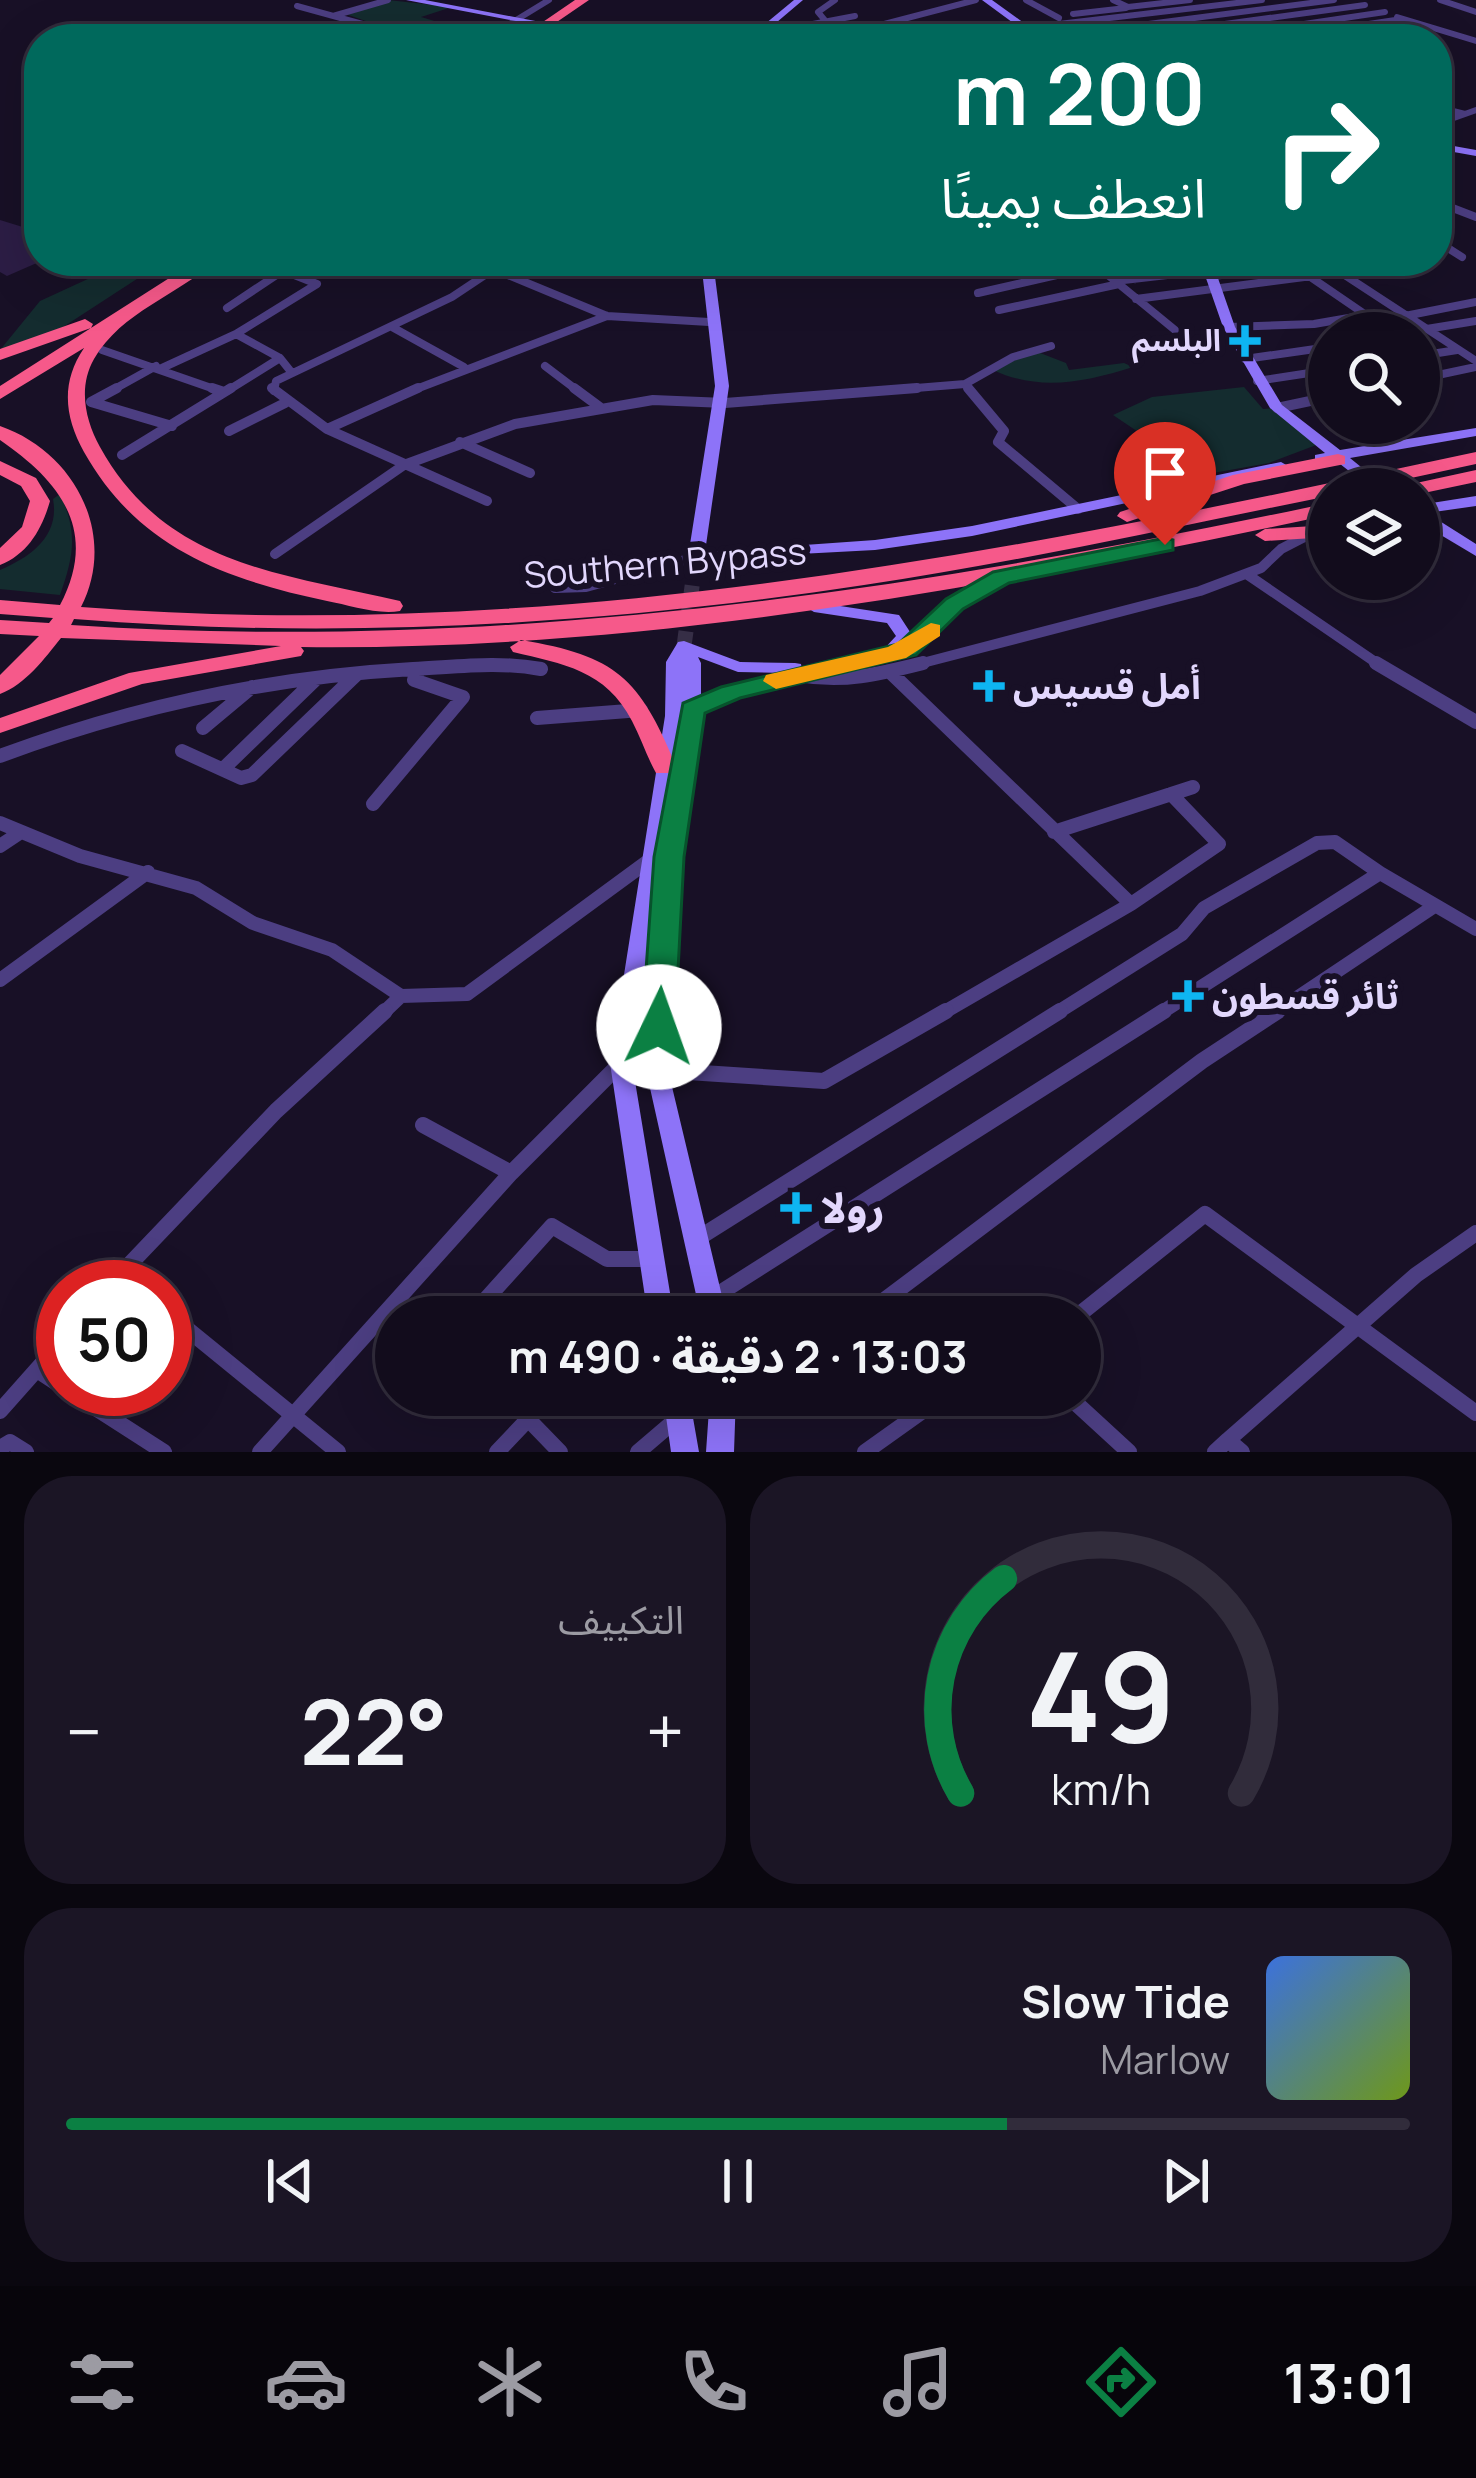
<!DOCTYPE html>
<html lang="ar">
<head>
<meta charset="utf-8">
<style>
  :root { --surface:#120c1c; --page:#1b1525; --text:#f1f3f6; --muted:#9c9ba3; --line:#312c3b; --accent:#0b8043 }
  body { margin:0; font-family:Manrope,"Noto Sans Arabic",sans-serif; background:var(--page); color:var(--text); direction:rtl; height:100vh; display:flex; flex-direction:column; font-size:45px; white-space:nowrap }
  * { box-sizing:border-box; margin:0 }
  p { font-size:39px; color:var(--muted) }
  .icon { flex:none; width:66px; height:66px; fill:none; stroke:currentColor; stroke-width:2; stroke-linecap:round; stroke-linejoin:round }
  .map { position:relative; height:1452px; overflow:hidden; direction:ltr }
  .drawer { display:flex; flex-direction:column; gap:24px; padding:24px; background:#0a070f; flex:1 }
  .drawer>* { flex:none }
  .hud { position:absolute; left:24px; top:24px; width:1428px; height:252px; border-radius:48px; box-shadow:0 12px 48px #0002,0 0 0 3px var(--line); direction:rtl; background:#00695c; color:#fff; overflow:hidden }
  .buttons { position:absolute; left:1308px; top:312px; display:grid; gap:24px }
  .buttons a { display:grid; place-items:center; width:132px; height:132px; border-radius:50%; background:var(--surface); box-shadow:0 12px 48px #0002,0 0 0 3px var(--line); font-size:60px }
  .speed { position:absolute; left:36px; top:1260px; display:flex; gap:24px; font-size:60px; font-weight:700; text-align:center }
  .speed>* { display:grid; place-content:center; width:156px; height:156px; border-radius:50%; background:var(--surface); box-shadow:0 12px 48px #0002,0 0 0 3px var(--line); line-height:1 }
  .speed .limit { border:18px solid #d22; background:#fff; color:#111 }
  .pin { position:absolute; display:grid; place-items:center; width:102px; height:102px; color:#fff; margin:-123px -51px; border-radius:50% 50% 50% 0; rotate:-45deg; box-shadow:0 0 12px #0007 }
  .pin .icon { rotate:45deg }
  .me { position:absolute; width:132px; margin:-66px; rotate:3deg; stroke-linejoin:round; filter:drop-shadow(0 0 9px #0008) }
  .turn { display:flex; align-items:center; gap:42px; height:252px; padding:0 48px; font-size:54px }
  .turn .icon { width:156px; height:156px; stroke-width:2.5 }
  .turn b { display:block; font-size:84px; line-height:102px }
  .big { font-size:90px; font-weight:700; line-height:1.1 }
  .drawer .card { flex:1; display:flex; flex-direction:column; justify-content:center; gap:18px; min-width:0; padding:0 42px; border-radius:48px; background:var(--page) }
  .drawer .dial { align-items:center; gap:0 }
  .dial svg { height:312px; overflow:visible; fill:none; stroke:var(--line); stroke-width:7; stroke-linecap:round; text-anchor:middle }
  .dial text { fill:var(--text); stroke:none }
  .song { display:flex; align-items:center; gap:36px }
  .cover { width:144px; height:144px; border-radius:18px; background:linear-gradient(135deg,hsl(220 70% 55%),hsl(80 70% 35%)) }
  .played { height:12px; border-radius:6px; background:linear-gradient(90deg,var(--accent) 70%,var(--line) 70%) }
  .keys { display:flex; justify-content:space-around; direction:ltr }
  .heat { display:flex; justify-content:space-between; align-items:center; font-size:66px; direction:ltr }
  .drawer .tiles { flex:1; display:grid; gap:24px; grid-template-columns:1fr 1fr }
  .card:last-child { grid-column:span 2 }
  .trip { position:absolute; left:375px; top:1296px; width:726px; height:120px; border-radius:60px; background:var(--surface); box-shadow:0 12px 48px #0002,0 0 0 3px var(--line); font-weight:700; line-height:120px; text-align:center; direction:rtl }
  .dock { display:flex; height:192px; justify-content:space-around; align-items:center; background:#07050b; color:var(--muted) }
  .dock .icon { width:84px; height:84px }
  .dock .current { color:var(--accent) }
  .dock b { font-size:54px; color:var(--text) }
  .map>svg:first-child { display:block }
  .green { fill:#142c2f }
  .building { fill:#2c1d45 }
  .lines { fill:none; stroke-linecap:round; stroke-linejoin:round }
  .secondary-tunnel { stroke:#362e46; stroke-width:15; stroke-dasharray:15 8; stroke-linecap:butt }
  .street-far4 { stroke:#4c3e82; stroke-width:6 }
  .street-far3 { stroke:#4c3e82; stroke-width:8 }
  .street-far2 { stroke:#4c3e82; stroke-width:10 }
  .street-far1 { stroke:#4c3e82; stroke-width:14 }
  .street { stroke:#4c3e82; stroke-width:16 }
  .secondary { fill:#8d73f8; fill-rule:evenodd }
  .highway { fill:#f6598a; fill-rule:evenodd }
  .route { fill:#0b8043; stroke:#07532c; stroke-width:3 }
  .slow { fill:#f59e0b }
  .poi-dot { fill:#0eb5f2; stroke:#181026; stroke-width:4.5 }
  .labels { text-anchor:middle; stroke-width:12; stroke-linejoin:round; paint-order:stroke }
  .far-poi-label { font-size:30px; font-weight:bold; fill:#e2d7fd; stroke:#181026; text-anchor:end }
  .street-label { font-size:36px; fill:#e2d7fd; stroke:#181026 }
  .poi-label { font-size:36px; font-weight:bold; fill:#e2d7fd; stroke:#181026; text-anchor:start }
  .near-poi-label { font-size:42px; font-weight:bold; fill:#e2d7fd; stroke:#181026; text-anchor:start }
</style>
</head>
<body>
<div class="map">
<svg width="1476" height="1452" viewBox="0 0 1476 1452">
  <rect width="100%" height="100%" fill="#181026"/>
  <path class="green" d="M388,0L452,7L421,17L488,37L417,39L343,13Z
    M103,272L143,275L60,329L0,350L40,301Z
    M1035,351L1066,363L1069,370L1124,363L1133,367C1085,382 1040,392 993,370Z
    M1244,387L1263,409L1277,408L1319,444L1269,463L1202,475L1113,415L1152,397Z
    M60,494C78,533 74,555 60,595L0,589V570C31,557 60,536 53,499Z"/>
  <path class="building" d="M0,220L39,232V262L7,276L0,272Z"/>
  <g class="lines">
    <path class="secondary-tunnel" d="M684,646L696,557"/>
    <path class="street-far4" d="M1026,0L1059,18
      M1113,0L1128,7L1190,0
      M1440,0L1476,12
      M297,6L417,39
      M1073,14L1126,8
      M333,16L388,0
      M1397,17L1476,41
      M828,24L818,12L835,0
      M1380,26L1418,39
      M1025,28L1262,0
      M776,31L855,16
      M846,34L976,0
      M1040,38L1334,0
      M485,39L549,0
      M791,39L839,32
      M1115,39L1365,5
      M1202,39L1385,12
      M1269,39L1402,19
      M1361,39L1395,32
      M1437,78L1448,82
      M1437,107L1465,114
      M1437,124L1476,110"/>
    <path class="street-far3" d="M1437,202L1476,217
      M1437,241L1462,257
      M259,261L317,284L236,334L280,358L292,373
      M1092,262L1175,330
      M103,267L116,261
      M491,268L607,316L709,322
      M1340,272L1476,361
      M706,274L911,261
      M971,275L1032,261
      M1214,276L1295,265
      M1135,279L1151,261
      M1115,281L1211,270
      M978,293L1096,266
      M1136,299L1428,261
      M227,308L281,272
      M999,310L1119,284
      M1405,316L1476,302
      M392,327L464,367
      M1229,327L1314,324L1366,315L1309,276
      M1402,333L1476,321
      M102,350L220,391
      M1419,356L1457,350
      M1245,359L1329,347
      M545,366L578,391
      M162,368L236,334
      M1419,379L1476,367
      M1257,381L1329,370
      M965,384L971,391
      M111,391L156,366
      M227,391L280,358
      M274,391L276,381L452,297L506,261
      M411,391L607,316
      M879,391L965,384L1013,357L1051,346"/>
    <path class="street-far2" d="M117,388L91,402L172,426
      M212,388L224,392
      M272,388L327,429L487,501
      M574,388L601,408
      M968,388L1004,431L998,442L1078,509
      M1277,408L1329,397
      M327,429L418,388
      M229,431L285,403
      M460,442L530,473
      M122,455L231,388
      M275,554L404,465L515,424L653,400L725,403L917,388
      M1248,575L1381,666
      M555,588L586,587L696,557
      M462,666H523
      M911,666L1200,591L1261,568L1281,549L1312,533"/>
    <path class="street-far1" d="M1376,663L1476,722
      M889,671L1131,904L941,1014
      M799,675C844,683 879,674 923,663
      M537,718L641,710
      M203,728L252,687
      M182,751L241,778L252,775L357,674
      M0,756C134,706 270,677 413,669C456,667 498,661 541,669
      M223,769L315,680
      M373,804L463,697L414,680L419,670
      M0,823L80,856L196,888L253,923L332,950L401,996
      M1054,832L1193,787
      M0,846L21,832
      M1131,904L1219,844L1171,794
      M0,980L148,872
      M382,1014L401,996L467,994L651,859
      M1055,1014L1182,934L1204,908L1317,843L1335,842L1380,873
      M1159,1014L1380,873L1476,929
      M1273,1014L1433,907"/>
    <path class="street" d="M657,1070L824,1081L946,1011
      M423,1125L511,1173
      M697,1239L1060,1011
      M120,1273L136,1287
      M108,1287L276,1111L385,1011
      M712,1298L1164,1011
      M165,1311L338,1452
      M470,1317L552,1226L607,1259H650
      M862,1317L1202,1061L1278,1011
      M1076,1317L1205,1214L1476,1413
      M37,1370L63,1387
      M66,1389L164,1452
      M1067,1395L1129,1452
      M0,1411L63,1340
      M527,1418L560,1452
      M0,1448L10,1442L26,1452
      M260,1452L511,1173L621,1063
      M497,1452L551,1395
      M638,1452L679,1417
      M865,1452L945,1395
      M1215,1452L1228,1440
      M1242,1452L1228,1440L1416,1275L1476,1233"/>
    <path class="secondary" d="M406,0H425L551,24L547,27Z
      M794,0H803L757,39H747Z
      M982,0H992L1046,39H1035Z
      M1437,143L1476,150V156L1437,149Z
      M701,261H713L729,386L705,552L875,540L972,526L1281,462L1288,466L1281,470L972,536L875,550L690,560L688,557L715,386Z
      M1200,261H1212L1235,327L1282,405L1340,450L1476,428V436L1350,458L1388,489H1372L1335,460L1315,461V455L1325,453L1270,408L1223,327Z
      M1476,496V506L1427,513L1476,544V556L1419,522V505Z
      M1001,572L1007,574L1009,577L1007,580L961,607L912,653L736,697L700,712L679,857L668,1070L727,1317H701L646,1070L657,895L632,1063L674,1317H648L610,1063L665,716L666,662L678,642L684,641L740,662L795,663L801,664L802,670L883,650L896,636L887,623L814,612L806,607L814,602L899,615L912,635L949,601ZM698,657L738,672L789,673L724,689L701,699V663Z
      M663,1395H689L699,1452H671Z
      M710,1395H736L734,1452H706Z"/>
    <path class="highway" d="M575,0H589L532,39H518Z
      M196,261H215C177,296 122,311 94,359C78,387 85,420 100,447C166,566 281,573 400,601L403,606L400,611C377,615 349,605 327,601C224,579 138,548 84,452C64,416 61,382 84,348L0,399V386Z
      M85,319L93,324L91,328L0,360V349Z
      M0,426C75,452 118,535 81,607C562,644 1009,552 1476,452V464L1360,489H1329V496C1174,527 1020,562 864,585C603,625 337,640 74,619L71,625C506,653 905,592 1329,503V515C991,587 648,651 301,647L304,651L301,656L142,684L0,733V718L129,673L281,646L61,638C45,658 25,685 0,694V675L39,636L0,634V620L49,623L53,618L0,614V600L60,605C99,531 61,482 0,440Z
      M1338,454L1345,456V464L1244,484L1127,522L1117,516L1120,512L1233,475Z
      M0,461L36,478L50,501C42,529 28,554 0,565V548L22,527L30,501L21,486L0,475Z
      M1476,470V482L1419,494V489H1404L1407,485Z
      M1329,525V537L1265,541L1255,535L1265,529Z
      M521,640C618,656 640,679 677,768L674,773H656C647,757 641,738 632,721C606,670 563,664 513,652L510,647Z"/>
  </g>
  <path class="route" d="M1165,538L1173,540V550L1009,583L963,609L916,655L740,698L705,713L684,857L675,1027L659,1039L647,1036L642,1027L654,857L683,703L721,687L898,644L946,599L993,572Z"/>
  <path class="slow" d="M931,623L940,625V636L906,658L776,689L763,681L766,675L888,647Z"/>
  <g class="poi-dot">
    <path d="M1239 323h12v12h12v12h-12v12h-12v-12h-12v-12h12z"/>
    <path d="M983 668h12v12h12v12h-12v12h-12v-12h-12v-12h12z"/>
    <path d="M1182 978h12v12h12v12h-12v12h-12v-12h-12v-12h12z"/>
    <path d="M790 1190h12v12h12v12h-12v12h-12v-12h-12v-12h12z"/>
  </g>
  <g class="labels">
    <g class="far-poi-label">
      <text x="1221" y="351">البلسم</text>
    </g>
    <g class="street-label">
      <text transform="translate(665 563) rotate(-5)" y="13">Southern Bypass</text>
    </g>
    <g class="poi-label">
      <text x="1013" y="699">أمل قسيس</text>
      <text x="1212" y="1009">ثائر قسطون</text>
    </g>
    <g class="near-poi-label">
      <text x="820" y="1223">رولا</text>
    </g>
  </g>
</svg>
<div class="buttons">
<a><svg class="icon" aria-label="search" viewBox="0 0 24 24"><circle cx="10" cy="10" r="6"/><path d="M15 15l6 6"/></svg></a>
<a><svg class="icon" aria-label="layers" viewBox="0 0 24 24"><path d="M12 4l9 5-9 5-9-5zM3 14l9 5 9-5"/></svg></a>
</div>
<div class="speed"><div class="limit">50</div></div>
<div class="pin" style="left:1165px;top:545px;background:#d93025"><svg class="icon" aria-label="arrive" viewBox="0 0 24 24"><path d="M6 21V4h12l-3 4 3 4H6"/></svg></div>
<svg class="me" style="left:659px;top:1027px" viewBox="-20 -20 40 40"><circle r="19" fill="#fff"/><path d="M0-13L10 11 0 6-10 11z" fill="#0b8043"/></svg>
<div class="trip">13:03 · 2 دقيقة · 490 m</div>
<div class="hud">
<div class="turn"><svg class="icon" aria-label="right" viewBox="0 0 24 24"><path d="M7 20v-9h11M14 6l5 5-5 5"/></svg><div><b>200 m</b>انعطف يمينًا</div></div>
</div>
</div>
<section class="drawer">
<div class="tiles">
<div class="card dial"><svg viewBox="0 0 100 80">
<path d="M14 69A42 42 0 1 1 86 69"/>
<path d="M14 69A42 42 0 0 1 25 14" stroke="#0b8043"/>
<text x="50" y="56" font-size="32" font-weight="700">49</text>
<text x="50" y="72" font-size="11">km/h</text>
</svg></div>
<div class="card"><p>التكييف</p>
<div class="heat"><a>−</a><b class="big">22°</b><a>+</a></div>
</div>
<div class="card">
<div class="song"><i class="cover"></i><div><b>Slow Tide</b><p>Marlow</p></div></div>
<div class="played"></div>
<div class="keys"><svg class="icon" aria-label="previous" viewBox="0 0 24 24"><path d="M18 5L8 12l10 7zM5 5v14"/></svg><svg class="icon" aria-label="pause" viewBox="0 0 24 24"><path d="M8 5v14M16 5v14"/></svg><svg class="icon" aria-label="next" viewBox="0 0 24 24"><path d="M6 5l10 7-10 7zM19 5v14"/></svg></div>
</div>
</div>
</section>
<nav class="dock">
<b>13:01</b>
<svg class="icon current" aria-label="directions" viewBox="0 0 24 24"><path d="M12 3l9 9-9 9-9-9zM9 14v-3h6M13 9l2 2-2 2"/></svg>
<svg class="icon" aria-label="music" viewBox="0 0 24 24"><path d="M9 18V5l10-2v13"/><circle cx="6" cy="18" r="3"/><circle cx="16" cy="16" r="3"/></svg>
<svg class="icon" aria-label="phone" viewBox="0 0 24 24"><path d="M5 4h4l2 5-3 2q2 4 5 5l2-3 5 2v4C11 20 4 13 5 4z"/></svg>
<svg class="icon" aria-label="climate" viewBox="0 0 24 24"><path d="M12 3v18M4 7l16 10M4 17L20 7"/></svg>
<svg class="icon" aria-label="car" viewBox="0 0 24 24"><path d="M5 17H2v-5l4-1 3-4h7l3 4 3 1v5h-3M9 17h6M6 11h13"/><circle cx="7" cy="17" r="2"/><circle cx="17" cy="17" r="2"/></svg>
<svg class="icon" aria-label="filters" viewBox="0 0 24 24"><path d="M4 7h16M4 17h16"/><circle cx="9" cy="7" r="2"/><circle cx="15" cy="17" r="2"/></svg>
</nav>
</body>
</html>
